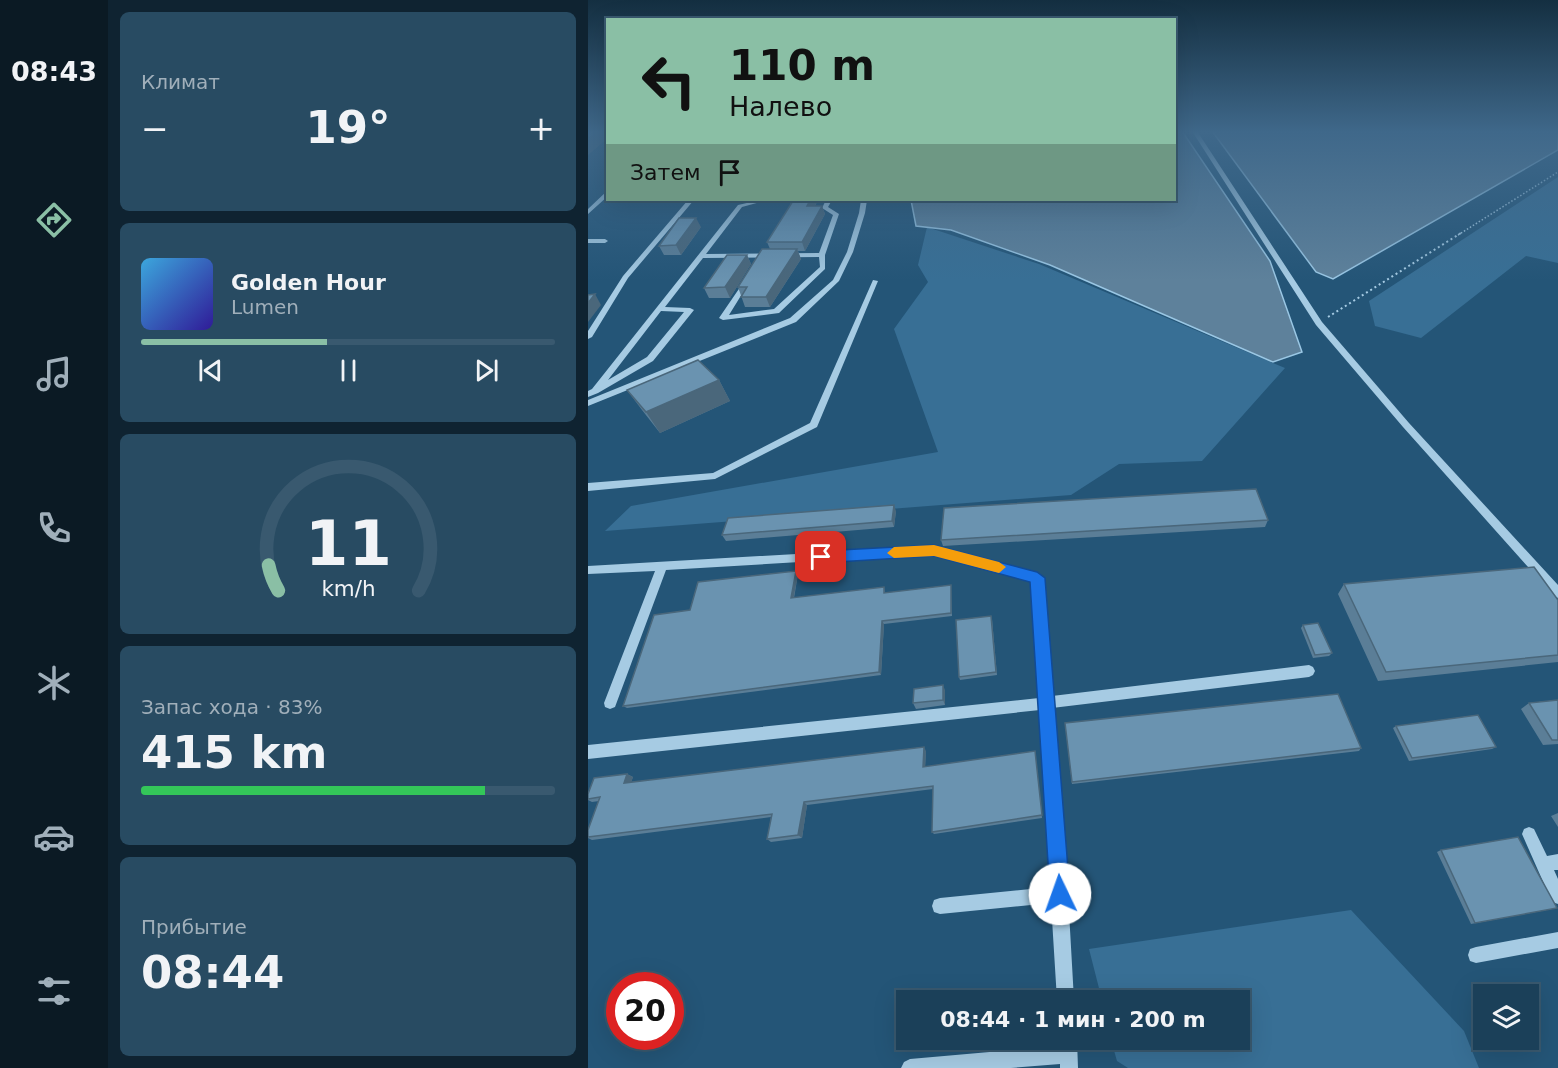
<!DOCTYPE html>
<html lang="ru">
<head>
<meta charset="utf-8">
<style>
  :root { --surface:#1b4059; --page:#284b62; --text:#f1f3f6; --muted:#a0afba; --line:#39596f; --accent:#8abfa5 }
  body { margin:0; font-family:"DejaVu Sans",sans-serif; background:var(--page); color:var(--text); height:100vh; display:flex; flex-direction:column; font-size:22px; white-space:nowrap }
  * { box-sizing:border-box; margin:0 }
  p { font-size:20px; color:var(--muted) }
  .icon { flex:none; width:33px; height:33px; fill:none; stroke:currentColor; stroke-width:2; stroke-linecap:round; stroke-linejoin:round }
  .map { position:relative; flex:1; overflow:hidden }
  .details { display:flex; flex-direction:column; gap:12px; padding:12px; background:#0f2331; width:480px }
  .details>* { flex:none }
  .banner { position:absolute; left:18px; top:18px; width:570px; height:183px; border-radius:0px; box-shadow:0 6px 24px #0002,0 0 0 2px var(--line); background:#8abfa5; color:#111; overflow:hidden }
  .buttons { position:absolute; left:885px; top:984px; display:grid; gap:12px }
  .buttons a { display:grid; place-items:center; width:66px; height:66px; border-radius:0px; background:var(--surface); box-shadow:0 6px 24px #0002,0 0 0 2px var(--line); font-size:30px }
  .speed { position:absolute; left:18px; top:972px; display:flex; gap:12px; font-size:30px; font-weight:700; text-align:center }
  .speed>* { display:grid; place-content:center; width:78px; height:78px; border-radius:50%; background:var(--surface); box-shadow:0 6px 24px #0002,0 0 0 2px var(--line); line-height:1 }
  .speed .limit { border:9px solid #d22; background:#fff; color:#111 }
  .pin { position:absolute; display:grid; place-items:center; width:51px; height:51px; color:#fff; margin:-26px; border-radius:12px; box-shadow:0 3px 9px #0006 }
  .me { position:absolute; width:66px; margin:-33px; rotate:357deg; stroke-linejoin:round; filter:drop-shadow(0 0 4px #0008) }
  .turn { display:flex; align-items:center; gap:21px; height:126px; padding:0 24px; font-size:27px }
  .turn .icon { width:78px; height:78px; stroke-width:2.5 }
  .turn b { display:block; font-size:42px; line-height:51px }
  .then { display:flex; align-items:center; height:57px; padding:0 24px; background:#0003; gap:12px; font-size:22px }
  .big { font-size:45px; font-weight:600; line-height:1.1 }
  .details .card { flex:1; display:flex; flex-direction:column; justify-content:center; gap:9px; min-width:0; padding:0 21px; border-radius:9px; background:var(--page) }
  .details .dial { align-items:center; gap:0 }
  .dial svg { height:156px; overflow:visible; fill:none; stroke:var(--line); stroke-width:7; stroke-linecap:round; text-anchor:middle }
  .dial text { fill:var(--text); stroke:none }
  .song { display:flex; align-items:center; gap:18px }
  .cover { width:72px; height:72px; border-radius:9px; background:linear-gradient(135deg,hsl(200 70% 55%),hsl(250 70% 35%)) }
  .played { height:6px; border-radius:3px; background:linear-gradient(90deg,var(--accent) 45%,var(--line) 45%) }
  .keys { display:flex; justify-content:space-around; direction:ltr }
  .heat { display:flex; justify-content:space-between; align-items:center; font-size:33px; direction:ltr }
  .charge { height:9px; border-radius:4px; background:linear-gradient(90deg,#34c759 83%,var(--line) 0) }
  .trip { position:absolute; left:308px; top:990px; width:354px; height:60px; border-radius:0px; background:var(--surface); box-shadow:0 6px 24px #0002,0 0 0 2px var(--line); font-weight:600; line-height:60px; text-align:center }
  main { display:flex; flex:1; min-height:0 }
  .tabs { display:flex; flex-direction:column; width:108px; justify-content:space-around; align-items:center; background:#0b1a24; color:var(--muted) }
  .tabs .icon { width:42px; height:42px }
  .tabs .on { color:var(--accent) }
  .tabs b { font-size:27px; color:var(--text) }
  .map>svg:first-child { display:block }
  .green { fill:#386f95 }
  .water { fill:#5e819b; stroke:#9ac7e4; stroke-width:1.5 }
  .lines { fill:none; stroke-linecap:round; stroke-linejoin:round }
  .path-far1 { stroke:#a6cbe3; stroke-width:1.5; stroke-dasharray:1.5 2; stroke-linecap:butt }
  .path { stroke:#a6cbe3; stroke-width:2; stroke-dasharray:2 3; stroke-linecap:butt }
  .minor { fill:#a6cbe3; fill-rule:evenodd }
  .wall { fill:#5b7e97 }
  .shaded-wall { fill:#4a677b }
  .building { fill:#6a93b0; stroke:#4a677b; stroke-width:1.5 }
  .route { fill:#1a73e8; stroke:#114b97; stroke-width:1.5 }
  .slow { fill:#f59e0b }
</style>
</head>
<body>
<main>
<nav class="tabs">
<b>08:43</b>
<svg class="icon on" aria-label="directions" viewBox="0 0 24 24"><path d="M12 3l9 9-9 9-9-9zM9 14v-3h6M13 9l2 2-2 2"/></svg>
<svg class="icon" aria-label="music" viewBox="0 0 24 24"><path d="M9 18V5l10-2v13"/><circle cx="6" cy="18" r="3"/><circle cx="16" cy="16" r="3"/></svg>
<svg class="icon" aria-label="phone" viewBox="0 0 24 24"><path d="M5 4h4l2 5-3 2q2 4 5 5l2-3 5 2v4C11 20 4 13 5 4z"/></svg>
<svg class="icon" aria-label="climate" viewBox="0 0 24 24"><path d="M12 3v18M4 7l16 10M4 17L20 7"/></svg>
<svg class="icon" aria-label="car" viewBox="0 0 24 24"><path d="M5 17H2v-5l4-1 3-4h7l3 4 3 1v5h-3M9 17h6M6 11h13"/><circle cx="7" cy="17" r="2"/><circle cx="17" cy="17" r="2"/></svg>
<svg class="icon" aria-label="filters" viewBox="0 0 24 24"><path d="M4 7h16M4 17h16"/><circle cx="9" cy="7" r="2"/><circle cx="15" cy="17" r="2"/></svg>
</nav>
<section class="details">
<div class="card"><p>Климат</p>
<div class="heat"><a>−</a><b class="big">19°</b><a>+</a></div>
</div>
<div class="card">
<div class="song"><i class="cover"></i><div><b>Golden Hour</b><p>Lumen</p></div></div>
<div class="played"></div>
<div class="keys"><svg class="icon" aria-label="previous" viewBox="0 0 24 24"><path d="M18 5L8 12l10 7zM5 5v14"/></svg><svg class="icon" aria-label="pause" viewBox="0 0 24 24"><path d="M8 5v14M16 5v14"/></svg><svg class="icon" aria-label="next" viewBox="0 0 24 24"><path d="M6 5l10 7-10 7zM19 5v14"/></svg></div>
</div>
<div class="card dial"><svg viewBox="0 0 100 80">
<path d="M14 69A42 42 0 1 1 86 69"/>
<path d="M14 69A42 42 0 0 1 9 56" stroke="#8abfa5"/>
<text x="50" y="56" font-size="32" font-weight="700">11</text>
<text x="50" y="72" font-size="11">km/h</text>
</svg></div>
<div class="card"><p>Запас хода · 83%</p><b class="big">415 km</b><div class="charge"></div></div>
<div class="card"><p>Прибытие</p><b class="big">08:44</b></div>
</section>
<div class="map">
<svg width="970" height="1068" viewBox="0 0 970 1068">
  <rect width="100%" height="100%" fill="#245577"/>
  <path class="green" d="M970,177V263L938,256L833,338L787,326L781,301Z
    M339,227L451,264L697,368L614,461L531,464L483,495L17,531L43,506L350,452L306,329L340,282L330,265Z
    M763,910L876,1031L891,1068H540L529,1061L523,1040H651V1000H514L501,949Z"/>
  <path class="water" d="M587,131H594L682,261L714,352L685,362L462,265L363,230L328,226L323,200H586Z
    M624,131H970V150L745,279L728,272Z"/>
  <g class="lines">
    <path class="path-far1" d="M870,235L970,172"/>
    <path class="path" d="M740,317L873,233"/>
    <path class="minor" d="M604,131H609L734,322L821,423L970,585V598L966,596L815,427L728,325Z
      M20,190V196L0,214V209Z
      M100,200H106L40,278L4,337L0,339V331L35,276Z
      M172,200H180L154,207L118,254L231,253L245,215L234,208L238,200H244L240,207L251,214L237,255V269L191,313L135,320L131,318L157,280L162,281L141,315L186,309L232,267L231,257L115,258L77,307L102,308L106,310L65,361L10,393L0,397V391L4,389L150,205ZM73,311L96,312L59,357L20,380Z
      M273,200H279L277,213L265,252L251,281L208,322L0,406V400L202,318L245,280L259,252L271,213Z
      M0,239H17L20,241L17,243H0Z
      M285,280L290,281L229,427L127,479L0,491V483L125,473L222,423Z
      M346,546L453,575L455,578L464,696L721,665L725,667L727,671L725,675L721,677L464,708L480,894L486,1000H469L463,903L352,914L346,912L344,906L346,900L352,898L462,887L452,710L0,759V745L451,698L444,581L346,554L78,570L27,707L22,709L17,707L16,703L67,571L0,574V566Z
      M941,827L946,829L959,856L970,854V870H966L970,879V904L964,902L934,834L936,829Z
      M970,932V948L888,963L882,961L880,955L882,949L888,947Z
      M471,1040H489L490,1068H472V1064L423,1068H313L316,1062L322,1059L471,1046Z"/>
  </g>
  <path class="wall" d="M202,200H230L227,206H234L237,214L217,251H210L213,259L182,307H157L150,287L182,249L179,242L203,204L201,201Z
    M113,227L93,255H76L71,246Z
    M159,255L163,264L142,298H121L116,288Z
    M131,380L142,401L72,433L54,410L39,390Z
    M308,511L306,527L138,541L134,535Z
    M680,520L677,527L355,546L353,540Z
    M210,574L206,598L296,587L297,593L363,589L364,616L296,624L293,675L39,708L35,706L102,610Z
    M756,584L970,600V662L790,681L750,594Z
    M404,619L409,675L372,680L371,677Z
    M715,625L744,653L741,656L725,658L713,628Z
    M357,690V705L328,709L325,703Z
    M970,700V744L955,745L933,709L941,703Z
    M477,723L773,748L771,751L484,784Z
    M808,726L908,747L904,749L821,761L805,728Z
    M338,751L337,767L447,751L454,818L346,834L344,832L345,789L219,805L214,838L183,842L179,839L183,817L4,840L0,838V830L11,801L4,802L0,800V794L39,774L45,777L43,782Z
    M970,813V827L963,816Z
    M853,850L969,908L883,924L849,852Z"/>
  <path class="shaded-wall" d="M9,131H20V138L0,155V139Z
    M222,200H230L222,214L219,206Z
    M234,206L237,214L217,251L214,242Z
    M108,218L113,227L93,255L88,245Z
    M209,249L213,259L182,307L178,297Z
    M159,255L163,264L142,298L137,287Z
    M7,294L13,305L0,322V303Z
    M131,380L142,401L72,433L58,412Z
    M306,505L308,511L306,527L304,521Z
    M208,571L210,574L205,601L203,598Z
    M294,621L296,624L293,675L291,672Z
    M355,685L357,690V705L355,700Z
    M336,747L338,751L337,771L335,767Z
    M39,774L45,777L42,786L36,783Z
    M216,802L219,805L214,838L210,835Z"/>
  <path class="building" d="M0,131H9L0,139Z
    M202,200H222L219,206H234L214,242H179L205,201H201Z
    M91,218H108L88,245L71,246Z
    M174,249H209L178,297H153L159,287H150Z
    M139,255H159L137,287L116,288Z
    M7,294L0,303V295Z
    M110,360L131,380L58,412L39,390Z
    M668,489L680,520L353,540L356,508Z
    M306,505L304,521L134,535L140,518Z
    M946,567L970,600V655L798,672L756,584Z
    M208,571L203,598L296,587V593L363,585V613L294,621L291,672L35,706L66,615L102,610L110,582Z
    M403,616L408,672L371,677L368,620Z
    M730,623L744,653L727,655L715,625Z
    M355,685V700L325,703L326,689Z
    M750,694L773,748L484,782L477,723Z
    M970,700V740H964L941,703Z
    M890,715L908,747L824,758L808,726Z
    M336,747L335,767L447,751L454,815L344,832L345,786L216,802L210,835L179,839L184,814L0,837V830L12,797L0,799V794L6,778L39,774L36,783Z
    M930,837L969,908L887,923L853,850Z"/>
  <linearGradient id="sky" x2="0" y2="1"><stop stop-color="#142f41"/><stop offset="0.47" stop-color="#3f688a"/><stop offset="1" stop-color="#3f688a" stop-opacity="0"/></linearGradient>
  <rect width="970" height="281" fill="url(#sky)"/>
  <path class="route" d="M346,545L449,572L457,578L482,894L479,901L472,904L465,901L462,894L442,582L346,556L233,563L226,557L233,551Z"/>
  <path class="slow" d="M346,545L411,562L418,567L411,573L346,556L306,558L299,553L306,547Z"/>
</svg>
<div class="buttons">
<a><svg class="icon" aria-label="layers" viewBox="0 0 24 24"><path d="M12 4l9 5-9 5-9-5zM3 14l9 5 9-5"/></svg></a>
</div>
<div class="speed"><div class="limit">20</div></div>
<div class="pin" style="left:233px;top:557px;background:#d93025"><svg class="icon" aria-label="arrive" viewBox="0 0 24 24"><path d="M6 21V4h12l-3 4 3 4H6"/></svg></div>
<svg class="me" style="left:472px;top:894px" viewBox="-20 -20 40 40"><circle r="19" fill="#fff"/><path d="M0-13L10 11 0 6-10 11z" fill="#1a73e8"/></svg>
<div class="trip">08:44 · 1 мин · 200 m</div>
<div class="banner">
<div class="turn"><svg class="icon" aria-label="left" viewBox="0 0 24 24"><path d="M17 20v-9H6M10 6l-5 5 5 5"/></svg><div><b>110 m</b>Налево</div></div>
<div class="then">Затем<svg class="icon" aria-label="arrive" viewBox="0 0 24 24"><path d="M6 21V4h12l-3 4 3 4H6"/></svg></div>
</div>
</div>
</main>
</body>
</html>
